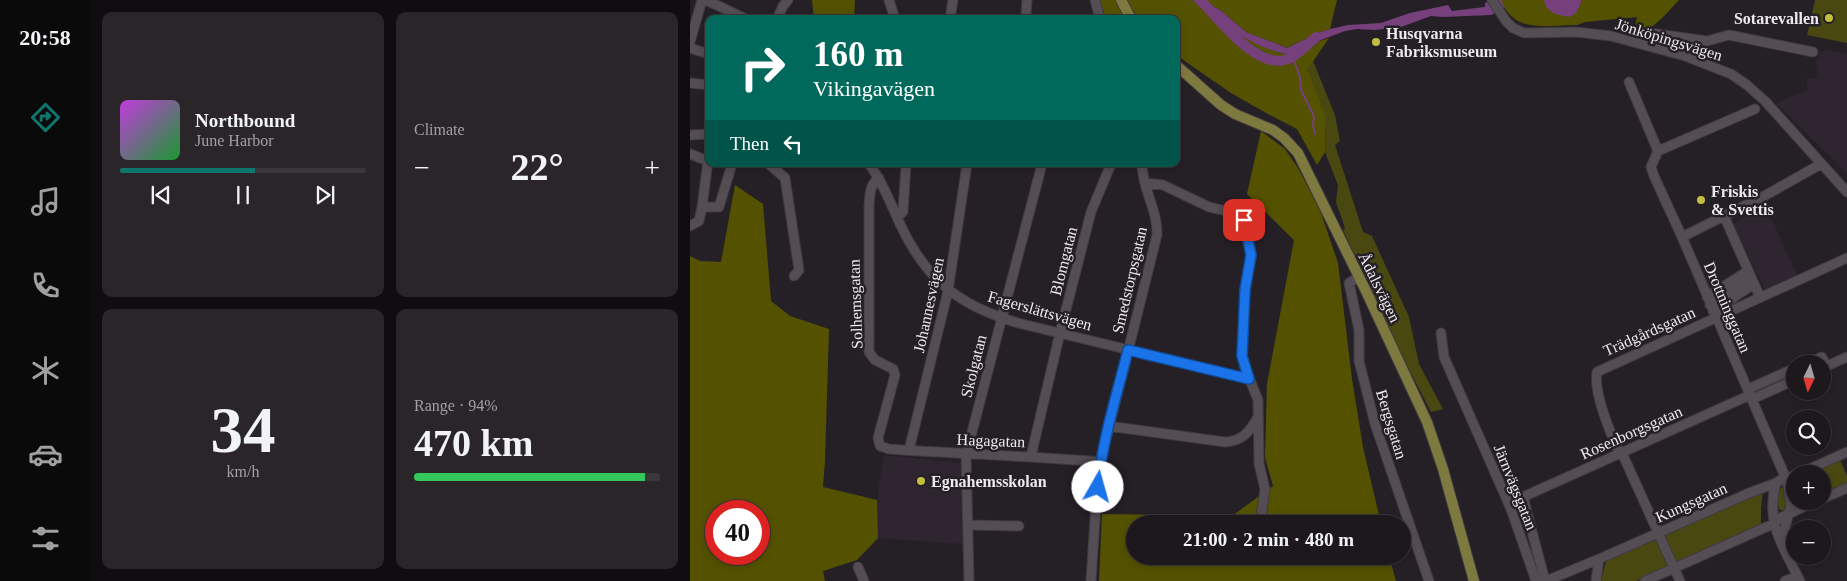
<!DOCTYPE html>
<html lang="en">
<head>
<meta charset="utf-8">
<style>
  :root { --surface:#1c181c; --page:#292529; --text:#f1f3f6; --muted:#a0a0a3; --line:#3a373b; --accent:#0f766e }
  body { margin:0; font-family:"Times New Roman",serif; background:var(--page); color:var(--text); height:100vh; display:flex; flex-direction:column; font-size:19px; white-space:nowrap }
  * { box-sizing:border-box; margin:0 }
  p { font-size:16px; color:var(--muted) }
  .icon { flex:none; width:28px; height:28px; fill:none; stroke:currentColor; stroke-width:2; stroke-linecap:round; stroke-linejoin:round }
  .map { position:relative; flex:1; overflow:hidden }
  .sheet { display:flex; flex-direction:column; gap:12px; padding:12px; background:#0f0d0f; width:600px }
  .sheet>* { flex:none }
  .banner { position:absolute; left:15px; top:15px; width:475px; height:152px; border-radius:10px; box-shadow:0 2px 8px #0003,0 0 0 1px var(--line); background:#00695c; color:#fff; overflow:hidden }
  .needle { width:32px; rotate:185deg }
  .buttons { position:absolute; left:1096px; top:355px; display:grid; gap:10px }
  .buttons a { display:grid; place-items:center; width:45px; height:45px; border-radius:50%; background:var(--surface); box-shadow:0 2px 8px #0003,0 0 0 1px var(--line); font-size:25px }
  .speed { position:absolute; left:15px; top:500px; display:flex; gap:10px; font-size:25px; font-weight:700; text-align:center }
  .speed>* { display:grid; place-content:center; width:65px; height:65px; border-radius:50%; background:var(--surface); box-shadow:0 2px 8px #0003,0 0 0 1px var(--line); line-height:1 }
  .speed .limit { border:8px solid #d22; background:#fff; color:#111 }
  .pin { position:absolute; display:grid; place-items:center; width:42px; height:42px; color:#fff; margin:-21px; border-radius:10px; box-shadow:0 2px 8px #0006 }
  .me { position:absolute; width:55px; margin:-28px; rotate:7deg; stroke-linejoin:round; filter:drop-shadow(0 0 4px #0008) }
  .turn { display:flex; align-items:center; gap:18px; height:105px; padding:0 25px; font-size:22px }
  .turn .icon { width:65px; height:65px; stroke-width:2.5 }
  .turn b { display:block; font-size:35px; line-height:42px }
  .then { display:flex; align-items:center; height:48px; padding:0 25px; background:#0003; gap:10px; font-size:19px }
  .big { font-size:38px; font-weight:600; line-height:1.1 }
  .sheet .tile { flex:1; display:flex; flex-direction:column; justify-content:center; gap:8px; min-width:0; padding:0 18px; border-radius:10px; background:var(--page) }
  .sheet .dial { align-items:center; gap:0 }
  .dial b { font-size:65px; line-height:1 }
  .song { display:flex; align-items:center; gap:15px }
  .cover { width:60px; height:60px; border-radius:8px; background:linear-gradient(135deg,hsl(290 70% 55%),hsl(130 70% 35%)) }
  .played { height:5px; border-radius:2px; background:linear-gradient(90deg,var(--accent) 55%,var(--line) 55%) }
  .keys { display:flex; justify-content:space-around; direction:ltr }
  .heat { display:flex; justify-content:space-between; align-items:center; font-size:28px; direction:ltr }
  .charge { height:8px; border-radius:4px; background:linear-gradient(90deg,#34c759 94%,var(--line) 0) }
  .sheet .tiles { flex:1; display:grid; gap:12px; grid-template-columns:repeat(2,1fr) }
  .trip { position:absolute; left:436px; top:515px; width:285px; height:50px; border-radius:25px; background:var(--surface); box-shadow:0 2px 8px #0003,0 0 0 1px var(--line); font-weight:600; line-height:50px; text-align:center }
  main { display:flex; flex:1; min-height:0 }
  .menu { display:flex; flex-direction:column; width:90px; justify-content:space-around; align-items:center; background:#0b0a0b; color:var(--muted) }
  .menu .icon { width:35px; height:35px }
  .menu .selected { color:var(--accent) }
  .menu b { font-size:22px; color:var(--text) }
  .map>svg:first-child { display:block }
  .built { fill:#2f2530 }
  .green { fill:#494811 }
  .forest { fill:#545201; fill-rule:evenodd }
  .water { fill:#76407d }
  .lines { fill:none; stroke-linecap:round; stroke-linejoin:round }
  .stream { stroke:#76407d; stroke-width:2 }
  .river { stroke:#76407d; stroke-width:10 }
  .minor-casing { stroke:#3f3a40; stroke-width:11 }
  .major-casing { stroke:#3f3a40; stroke-width:12 }
  .minor { stroke:#544d54; stroke-width:9 }
  .major { stroke:#7e7a3f; stroke-width:10 }
  .route-casing { stroke:#114b97; stroke-width:12 }
  .route { stroke:#1a73e8; stroke-width:9 }
  .poi-dot { fill:#c1be40; stroke:#252026; stroke-width:2 }
  .labels { text-anchor:middle; stroke-width:5; stroke-linejoin:round; paint-order:stroke }
  .poi-label { font-size:16px; font-weight:bold; fill:#ede9ee; stroke:#252026; text-anchor:start }
  .street-label { font-size:16px; fill:#ede9ee; stroke:#252026 }
</style>
</head>
<body>
<main>
<nav class="menu">
<b>20:58</b>
<svg class="icon selected" aria-label="directions" viewBox="0 0 24 24"><path d="M12 3l9 9-9 9-9-9zM9 14v-3h6M13 9l2 2-2 2"/></svg>
<svg class="icon" aria-label="music" viewBox="0 0 24 24"><path d="M9 18V5l10-2v13"/><circle cx="6" cy="18" r="3"/><circle cx="16" cy="16" r="3"/></svg>
<svg class="icon" aria-label="phone" viewBox="0 0 24 24"><path d="M5 4h4l2 5-3 2q2 4 5 5l2-3 5 2v4C11 20 4 13 5 4z"/></svg>
<svg class="icon" aria-label="climate" viewBox="0 0 24 24"><path d="M12 3v18M4 7l16 10M4 17L20 7"/></svg>
<svg class="icon" aria-label="car" viewBox="0 0 24 24"><path d="M5 17H2v-5l4-1 3-4h7l3 4 3 1v5h-3M9 17h6M6 11h13"/><circle cx="7" cy="17" r="2"/><circle cx="17" cy="17" r="2"/></svg>
<svg class="icon" aria-label="filters" viewBox="0 0 24 24"><path d="M4 7h16M4 17h16"/><circle cx="9" cy="7" r="2"/><circle cx="15" cy="17" r="2"/></svg>
</nav>
<section class="sheet">
<div class="tiles">
<div class="tile">
<div class="song"><i class="cover"></i><div><b>Northbound</b><p>June Harbor</p></div></div>
<div class="played"></div>
<div class="keys"><svg class="icon" aria-label="previous" viewBox="0 0 24 24"><path d="M18 5L8 12l10 7zM5 5v14"/></svg><svg class="icon" aria-label="pause" viewBox="0 0 24 24"><path d="M8 5v14M16 5v14"/></svg><svg class="icon" aria-label="next" viewBox="0 0 24 24"><path d="M6 5l10 7-10 7zM19 5v14"/></svg></div>
</div>
<div class="tile"><p>Climate</p>
<div class="heat"><a>−</a><b class="big">22°</b><a>+</a></div>
</div>
<div class="tile dial"><b>34</b><p>km/h</p></div>
<div class="tile"><p>Range · 94%</p><b class="big">470 km</b><div class="charge"></div></div>
</div>
</section>
<div class="map">
<svg width="1157" height="581" viewBox="0 0 1157 581">
  <rect width="100%" height="100%" fill="#252026"/>
  <path class="built" d="M1137,50L1157,54V173L1086,103L1118,90L1116,79L1128,77L1126,63L1130,52Z
    M1076,206L1108,277L1076,291L1044,227V224L1050,219Z
    M194,455L271,463L273,544L188,538L187,500Z"/>
  <path class="green" d="M1125,0H1157V43L1117,35Z
    M623,61L645,115L650,141L645,145L673,232L682,236L719,317L729,364L753,409L741,412L706,344L653,230L655,228L646,202L648,185L635,152L636,118L618,69Z
    M1150,460L1157,476V485L1133,496L1132,474H1117Z
    M1091,487L1095,489L1097,503L1093,511L1089,509C1087,501 1086,494 1091,487Z
    M1073,490L1071,508V526L985,563L975,534Z
    M966,537L979,567L946,581H911L916,561Z"/>
  <path class="forest" d="M122,0H165L164,19H124Z
    M410,0H502L546,33L569,45L591,53L602,55L615,46L639,38L618,69L636,117L635,152L627,165L607,129L576,113L541,93L486,55V19H415Z
    M513,0H647L640,29L628,33L597,48L556,32L530,10Z
    M810,0H855L890,5L892,0H989C978,11 961,35 944,31L947,17L895,22L887,25C869,25 839,30 825,19C818,14 814,7 810,0Z
    M571,131L595,149L608,168L630,210L648,263L662,379L673,447L691,524H445V556H699L706,581H409L412,514L542,516L583,486L575,457L577,384L604,240L557,194Z
    M45,185L73,204L81,301L100,316L139,329L135,461L133,487L187,500L188,538L167,560L133,571L135,581H0V256L10,261L31,262ZM69,511V554H26V511Z"/>
  <path class="water" d="M502,0H513L530,10L556,32L597,48L628,33L640,29L658,25L691,23L720,13L758,5L762,11L795,7V3L801,0H811L815,8L801,15L753,17L741,16L711,27L685,30L667,29L655,31L615,46L602,55C562,49 532,23 502,0Z
    M854,0H892L886,13L879,17C868,15 856,13 854,0Z"/>
  <g class="lines">
    <path class="stream" d="M602,56L610,77L611,90L624,116L623,125L625,134"/>
    <path class="river" d="M510,0C528,18 565,68 595,60C606,57 617,45 626,37"/>
    <g class="minor-casing">
      <path id="minor" d="M16,0L56,19
        M199,0L205,19
        M337,0L336,15L338,19
        M405,0L410,19
        M802,0L816,21L823,28L834,33L886,32L921,36L995,56L1041,74L1057,85L1075,101L1157,192
        M87,19L93,6L98,0
        M260,19L263,0
        M0,42L12,0
        M951,44L953,36L960,33L1017,41L1039,35L1123,52
        M0,48L19,54
        M939,82L968,151L961,167L964,176L992,237L1097,481L1101,504L1095,528L1094,548
        M0,83L19,85
        M0,135L19,134
        M968,151L1065,109
        M0,154L18,161L12,207
        M79,164L95,178L109,270L104,276
        M179,164C193,182 201,205 211,226C237,281 270,306 328,323L559,379
        M189,178C179,185 180,196 179,206V352L185,360L203,369L205,375L188,438L190,446L199,449C269,454 340,456 411,462
        M455,183L473,185L519,207L550,214L556,226L561,255L555,290L552,356L554,365L568,400L569,464L575,489L570,524
        M1034,216L1070,297
        M207,217L213,212L216,164
        M0,226L9,221L12,207H29L42,164
        M992,237L1076,195L1131,164
        M669,277L659,283L669,330V361L685,424L739,581
        M1017,297L1058,271
        M1020,305L1061,277
        M1023,311L1064,284
        M751,333L754,357L821,509L846,581
        M1115,364L1132,357L1136,366
        M1132,368L1157,357
        M1058,389L1105,368
        M1062,399L1105,380
        M418,426L535,442C553,441 560,431 568,417
        M219,450L258,291L277,164
        M932,453L990,581
        M930,454C921,435 903,392 907,372L1157,258
        M341,456L370,333L401,212L421,164
        M1108,474L1157,452
        M1086,483C1075,523 1093,546 1110,581
        M1132,499L1157,488
        M278,525L329,526
        M168,567L174,581
        M279,581L276,455L352,164
        M401,581L406,504L412,455L467,235C468,210 452,189 452,164
        M855,581L834,501L835,496L1060,395
        M856,581L909,559
        M906,581L909,559L1059,493L1086,483L1092,479H1096L1105,475
        M955,581L1083,524L1090,518L1126,501
        M1095,581L1107,576"/>
    </g>
    <g class="major-casing">
      <path id="major" d="M431,0L441,19
        M486,65L531,105L545,114L583,130L594,138L608,153L675,289L737,422L753,469L784,581"/>
    </g>
    <use href="#minor" class="minor"/>
    <use href="#major" class="major"/>
  </g>
  <g class="lines">
    <g class="route-casing">
      <path id="route" d="M408,487C412,440 427,395 438,350L559,379L552,356L555,290L561,255L554,220"/>
    </g>
    <use href="#route" class="route"/>
  </g>
  <g class="poi-dot">
    <circle cx="1139" cy="18" r="5"/>
    <circle cx="686" cy="42" r="5"/>
    <circle cx="1011" cy="200" r="5"/>
    <circle cx="231" cy="481" r="5"/>
  </g>
  <g class="labels">
    <g class="poi-label">
      <text x="1129" y="24" text-anchor="end">Sotarevallen</text>
      <text x="696" y="39">Husqvarna<tspan x="696" dy="18">Fabriksmuseum</tspan></text>
      <text x="1021" y="197">Friskis<tspan x="1021" dy="18">&amp; Svettis</tspan></text>
      <text x="241" y="487">Egnahemsskolan</text>
    </g>
    <g class="street-label">
      <text transform="translate(979 39) rotate(17)" y="6">Jönköpingsvägen</text>
      <text transform="translate(373 261) rotate(-76)" y="6">Blomgatan</text>
      <text transform="translate(439 280) rotate(-77)" y="6">Smedstorpsgatan</text>
      <text transform="translate(690 287) rotate(64)" y="6">Ådalsvägen</text>
      <text transform="translate(165 304) rotate(-92)" y="6">Solhemsgatan</text>
      <text transform="translate(238 305) rotate(-78)" y="6">Johannesvägen</text>
      <text transform="translate(1038 307) rotate(67)" y="6">Drottninggatan</text>
      <text transform="translate(350 310) rotate(16)" y="6">Fagerslättsvägen</text>
      <text transform="translate(959 331) rotate(-24)" y="6">Trädgårdsgatan</text>
      <text transform="translate(283 366) rotate(-76)" y="6">Skolgatan</text>
      <text transform="translate(702 424) rotate(73)" y="6">Bergsgatan</text>
      <text transform="translate(941 432) rotate(-24)" y="6">Rosenborgsgatan</text>
      <text transform="translate(301 440) rotate(2)" y="6">Hagagatan</text>
      <text transform="translate(826 487) rotate(68)" y="6">Järnvägsgatan</text>
      <text transform="translate(1001 502) rotate(-24)" y="6">Kungsgatan</text>
    </g>
  </g>
</svg>
<div class="buttons">
<a><svg class="needle" viewBox="-14 -14 28 28"><path d="M0-13l5 13h-10z" fill="#e53935"/><path d="M0 13l5-13h-10z" fill="#a0a0a3"/></svg></a>
<a><svg class="icon" aria-label="search" viewBox="0 0 24 24"><circle cx="10" cy="10" r="6"/><path d="M15 15l6 6"/></svg></a>
<a>+</a>
<a>−</a>
</div>
<div class="speed"><div class="limit">40</div></div>
<div class="pin" style="left:554px;top:220px;background:#d93025"><svg class="icon" aria-label="arrive" viewBox="0 0 24 24"><path d="M6 21V4h12l-3 4 3 4H6"/></svg></div>
<svg class="me" style="left:408px;top:487px" viewBox="-20 -20 40 40"><circle r="19" fill="#fff"/><path d="M0-13L10 11 0 6-10 11z" fill="#1a73e8"/></svg>
<div class="trip">21:00 · 2 min · 480 m</div>
<div class="banner">
<div class="turn"><svg class="icon" aria-label="right" viewBox="0 0 24 24"><path d="M7 20v-9h11M14 6l5 5-5 5"/></svg><div><b>160 m</b>Vikingavägen</div></div>
<div class="then">Then<svg class="icon" aria-label="left" viewBox="0 0 24 24"><path d="M17 20v-9H6M10 6l-5 5 5 5"/></svg></div>
</div>
</div>
</main>
</body>
</html>
